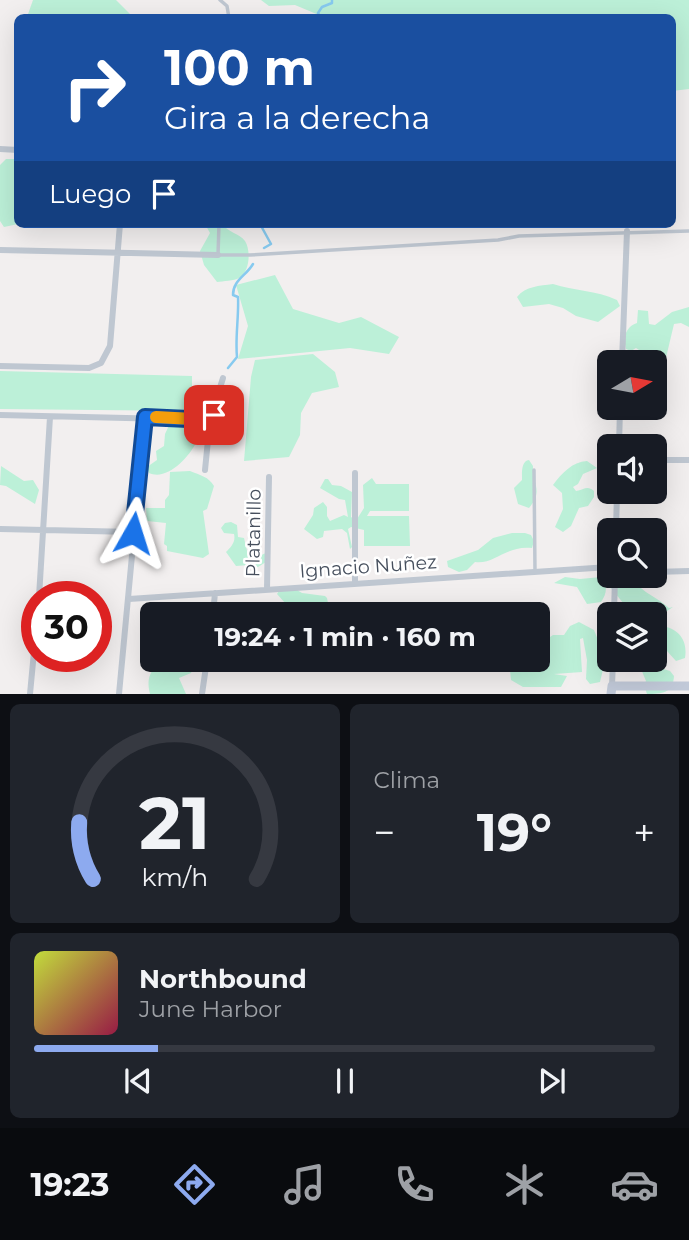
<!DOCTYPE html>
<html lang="es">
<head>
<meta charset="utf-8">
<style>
  :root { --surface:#171b24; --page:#20242c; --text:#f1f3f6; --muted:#9ea1a6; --line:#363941; --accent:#8daaef }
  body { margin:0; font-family:Montserrat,sans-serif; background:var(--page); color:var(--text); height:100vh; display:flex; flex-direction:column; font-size:26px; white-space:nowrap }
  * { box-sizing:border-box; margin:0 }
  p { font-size:23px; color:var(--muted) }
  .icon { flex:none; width:38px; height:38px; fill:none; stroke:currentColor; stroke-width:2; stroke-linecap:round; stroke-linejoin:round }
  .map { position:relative; height:694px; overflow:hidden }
  .details { display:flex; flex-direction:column; gap:10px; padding:10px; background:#0d0f14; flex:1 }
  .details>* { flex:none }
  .top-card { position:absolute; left:14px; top:14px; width:662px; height:214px; border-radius:10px; box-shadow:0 7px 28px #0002; background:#1a4fa0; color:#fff; overflow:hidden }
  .needle { width:46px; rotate:80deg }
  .buttons { position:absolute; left:597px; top:350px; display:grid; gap:14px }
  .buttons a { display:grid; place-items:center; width:70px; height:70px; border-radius:10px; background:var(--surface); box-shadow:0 7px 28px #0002; font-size:35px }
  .speed { position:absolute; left:21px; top:581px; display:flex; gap:14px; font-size:35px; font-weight:700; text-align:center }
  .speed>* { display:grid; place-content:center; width:91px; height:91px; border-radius:50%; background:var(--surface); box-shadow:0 7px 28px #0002; line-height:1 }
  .speed .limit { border:10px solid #d22; background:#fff; color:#111 }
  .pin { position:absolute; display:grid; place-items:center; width:60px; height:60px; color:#fff; margin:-30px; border-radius:14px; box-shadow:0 4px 10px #0006 }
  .me { position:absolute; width:77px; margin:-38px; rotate:6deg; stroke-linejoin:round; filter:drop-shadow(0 0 5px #0008) }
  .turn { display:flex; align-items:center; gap:24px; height:147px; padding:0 35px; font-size:32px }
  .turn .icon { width:91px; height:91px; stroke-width:2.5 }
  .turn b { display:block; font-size:49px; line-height:60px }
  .then { display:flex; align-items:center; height:66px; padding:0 35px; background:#0003; gap:14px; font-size:26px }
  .big { font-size:52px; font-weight:700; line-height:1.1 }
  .details .tile { flex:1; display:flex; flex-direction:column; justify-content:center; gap:10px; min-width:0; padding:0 24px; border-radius:10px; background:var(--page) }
  .details .dial { align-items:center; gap:0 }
  .dial svg { height:182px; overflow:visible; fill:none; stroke:var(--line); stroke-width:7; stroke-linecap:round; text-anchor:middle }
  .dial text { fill:var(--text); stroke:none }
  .song { display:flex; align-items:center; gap:21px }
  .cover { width:84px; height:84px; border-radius:10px; background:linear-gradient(135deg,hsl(70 70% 55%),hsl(340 70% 35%)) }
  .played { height:7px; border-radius:4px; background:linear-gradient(90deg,var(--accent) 20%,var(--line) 20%) }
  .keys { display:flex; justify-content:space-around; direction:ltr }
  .heat { display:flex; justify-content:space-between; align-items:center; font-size:38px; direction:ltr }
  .details .tiles { flex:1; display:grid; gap:10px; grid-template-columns:1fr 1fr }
  .tile:last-child { grid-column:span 2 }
  .trip { position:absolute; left:140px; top:602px; width:410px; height:70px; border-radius:10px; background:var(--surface); box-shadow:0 7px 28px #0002; font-weight:700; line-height:70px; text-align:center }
  .tabs { display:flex; height:112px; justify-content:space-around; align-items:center; background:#090b0e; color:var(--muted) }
  .tabs .icon { width:49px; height:49px }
  .tabs .selected { color:var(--accent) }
  .tabs b { font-size:32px; color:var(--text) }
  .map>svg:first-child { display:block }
  .green { fill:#bcf0d8 }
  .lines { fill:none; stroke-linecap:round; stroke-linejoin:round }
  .stream { stroke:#87caef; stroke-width:2.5 }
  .lane { stroke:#bfc7d1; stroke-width:3.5 }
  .street { stroke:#bfc7d1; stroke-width:6 }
  .secondary { stroke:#c1c9d8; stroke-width:9 }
  .route-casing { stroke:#114b97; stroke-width:18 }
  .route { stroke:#1a73e8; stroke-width:12 }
  .slow { stroke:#f59e0b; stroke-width:12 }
  .labels { text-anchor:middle; stroke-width:5; stroke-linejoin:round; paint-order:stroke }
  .street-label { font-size:19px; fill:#464f5d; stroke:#fff }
</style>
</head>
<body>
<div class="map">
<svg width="689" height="694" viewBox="0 0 689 694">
  <rect width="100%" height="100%" fill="#f2efef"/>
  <path class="green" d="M33,0H116L133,17H27Z
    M261,0H689V89L672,91V18H326L295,5L269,6Z
    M6,159H17L18,224L4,227L0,221V165Z
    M205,224H222C229,233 239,233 245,241C251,250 250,272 239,278C234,281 223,281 217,282L204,265L200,251L210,233Z
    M275,275L293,309L339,323L361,317L399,337L389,354L350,348L238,359L248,326L236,285Z
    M553,284C574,291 596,290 617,300L620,306L598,322L576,316L563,308L549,304L523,307L517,297C526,286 539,286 553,284Z
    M689,307V327L681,323L674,324L664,366L658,380L660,386L655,392L654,362H644L642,352L636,348L631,351L626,349C623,338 625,327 637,323L638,310L648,311L649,324L655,325L672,312Z
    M313,354L335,372L339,387L312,393L301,413L300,435L289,457L244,461L251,377L255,360Z
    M0,371L192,376V411L0,409Z
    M194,415L200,421C199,429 199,437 196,443C188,458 167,481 149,473L147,467L157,460L156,451L164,446L165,434L172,419Z
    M529,460L533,466C532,484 544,490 529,508L518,504L514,488L522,480C522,473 521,461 529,460Z
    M587,461L597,468L583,474L578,484L573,487L576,491C584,490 587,485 594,491V497L588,506L579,508L571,526L563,532L555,527L563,509L562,493L553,485C562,473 572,462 587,461Z
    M1,466L24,481L33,480L39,490L35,504L6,486L0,485Z
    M190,471C200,475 209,477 214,486L207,509L203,511L209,554L203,558L167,551V546L164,544L166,523L147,521L146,508H165V500L169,495L170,472Z
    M372,478L376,484H409V511H370L367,516H409L410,546H364V530L351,527L348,529L352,547L350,549L347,533L342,529L324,531L323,537L317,539L304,529L313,515L314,508L323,502L327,507V516L330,521L344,515L348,517L345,500L339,499L320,488L325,479H328L332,485L341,486L352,492L351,517L354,519H357L364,508L363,485Z
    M231,522L237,525L238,537L244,538L248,555L254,558L266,553V562L258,567L249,565L236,566L226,552C231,547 236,542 234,534L224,533L221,528L225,523Z
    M512,533H525L531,535L534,541L532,548C506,545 494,565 475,562L467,570L459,572L448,567L447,561L478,550L493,538Z
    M565,577L580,579L601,577C608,585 607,594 601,602L587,604L577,587L554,583Z
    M626,579L633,580C643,593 657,597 669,608L673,607L664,613L632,614L611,588L613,582Z
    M292,587L302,593L325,596L327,598L329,608H320C312,618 294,614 282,614L287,610L286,604L277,594L279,591Z
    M579,622L594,630L600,645L607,653L600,682L590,684L586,679L587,660L583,638L580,639L582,672L554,674L567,676L561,687H523L511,680L509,660H537V639H547L553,635H564L570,626Z
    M661,626C679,628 688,641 685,658L676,661L667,651L655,650V630Z
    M655,654L657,667L670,671L674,676C673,693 662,694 647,694L644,685L646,681L641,669V660H654Z
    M162,660H197L191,673L179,678L186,694H150C146,678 150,671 162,660Z"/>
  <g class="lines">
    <path class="stream" d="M321,18L318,13L322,7L332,3V0
      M260,224L271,244L264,248
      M228,368L237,357C235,337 239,317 238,297L233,295C233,280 246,276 253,264"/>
    <path class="lane" d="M220,0L227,6L229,18
      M219,224L218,255H250L498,240L519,236L689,231
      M534,470L535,571"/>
    <path class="street" d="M0,149L18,150
      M0,250L218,255
      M622,362L627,231
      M0,366L89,368L101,363L110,346L120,224
      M0,415L210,420
      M619,446L620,408
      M654,460H689
      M205,470L210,420L223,378
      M355,473V583
      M0,529L133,532
      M616,530L617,492
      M654,572L689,571
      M267,589L269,477
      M39,597L50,417
      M129,599L609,567
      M213,614L215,593
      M614,614L615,576
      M612,686L613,660
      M30,694L37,620
      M119,694L145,417
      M202,694L207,660"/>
    <path class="secondary" d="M611,694L612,686H689"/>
  </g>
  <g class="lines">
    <g class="route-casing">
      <path id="route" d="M133,533L145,417L210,420L214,415"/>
    </g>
    <use href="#route" class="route"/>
    <path class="slow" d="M156,417L193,419"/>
  </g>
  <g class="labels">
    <g class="street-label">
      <text transform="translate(253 533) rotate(-89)" y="7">Platanillo</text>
      <text transform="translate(368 566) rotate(-4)" y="7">Ignacio Nuñez</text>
    </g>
  </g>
</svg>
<div class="buttons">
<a><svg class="needle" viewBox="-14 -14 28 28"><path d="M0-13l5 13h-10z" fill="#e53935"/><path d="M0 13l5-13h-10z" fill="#9ea1a6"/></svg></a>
<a><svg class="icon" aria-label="sound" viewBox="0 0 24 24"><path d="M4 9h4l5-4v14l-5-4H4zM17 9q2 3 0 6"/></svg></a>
<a><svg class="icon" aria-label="search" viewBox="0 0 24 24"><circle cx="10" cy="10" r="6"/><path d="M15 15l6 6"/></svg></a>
<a><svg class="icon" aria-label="layers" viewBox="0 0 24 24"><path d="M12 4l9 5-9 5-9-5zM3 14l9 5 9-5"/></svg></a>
</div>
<div class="speed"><div class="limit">30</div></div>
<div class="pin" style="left:214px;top:415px;background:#d93025"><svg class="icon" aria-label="arrive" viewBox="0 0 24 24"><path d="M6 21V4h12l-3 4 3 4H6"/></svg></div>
<svg class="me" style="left:133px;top:533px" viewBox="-20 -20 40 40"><path d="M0-17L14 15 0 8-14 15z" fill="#1a73e8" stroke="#fff" stroke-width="4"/></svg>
<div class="trip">19:24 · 1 min · 160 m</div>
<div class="top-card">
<div class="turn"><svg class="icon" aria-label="right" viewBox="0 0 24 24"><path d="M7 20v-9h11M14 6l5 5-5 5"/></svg><div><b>100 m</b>Gira a la derecha</div></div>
<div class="then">Luego<svg class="icon" aria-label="arrive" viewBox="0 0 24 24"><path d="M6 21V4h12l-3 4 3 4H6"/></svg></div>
</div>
</div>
<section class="details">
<div class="tiles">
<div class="tile dial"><svg viewBox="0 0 100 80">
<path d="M14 69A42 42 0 1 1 86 69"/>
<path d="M14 69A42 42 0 0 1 8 44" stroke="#8daaef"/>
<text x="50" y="56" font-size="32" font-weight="700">21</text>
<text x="50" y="72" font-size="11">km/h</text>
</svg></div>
<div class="tile"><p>Clima</p>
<div class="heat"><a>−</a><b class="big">19°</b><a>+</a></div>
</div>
<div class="tile">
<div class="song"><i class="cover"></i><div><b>Northbound</b><p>June Harbor</p></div></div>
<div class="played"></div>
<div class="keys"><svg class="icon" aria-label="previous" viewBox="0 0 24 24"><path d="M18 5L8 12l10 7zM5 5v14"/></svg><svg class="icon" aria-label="pause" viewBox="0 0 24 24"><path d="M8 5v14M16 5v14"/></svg><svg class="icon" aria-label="next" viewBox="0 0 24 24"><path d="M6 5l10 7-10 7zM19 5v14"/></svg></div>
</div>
</div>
</section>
<nav class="tabs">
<b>19:23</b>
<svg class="icon selected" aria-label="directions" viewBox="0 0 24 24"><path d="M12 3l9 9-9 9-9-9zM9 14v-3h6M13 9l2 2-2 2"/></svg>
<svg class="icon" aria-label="music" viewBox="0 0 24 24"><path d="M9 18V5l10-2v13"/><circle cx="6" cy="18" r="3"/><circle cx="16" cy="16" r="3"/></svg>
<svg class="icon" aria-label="phone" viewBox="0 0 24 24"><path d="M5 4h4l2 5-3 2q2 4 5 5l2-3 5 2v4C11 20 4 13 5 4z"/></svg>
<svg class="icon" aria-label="climate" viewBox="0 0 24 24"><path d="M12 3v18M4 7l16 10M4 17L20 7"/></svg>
<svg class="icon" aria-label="car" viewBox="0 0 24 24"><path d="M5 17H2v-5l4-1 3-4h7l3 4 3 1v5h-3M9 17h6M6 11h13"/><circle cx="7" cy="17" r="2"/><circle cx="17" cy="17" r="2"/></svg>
</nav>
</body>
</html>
